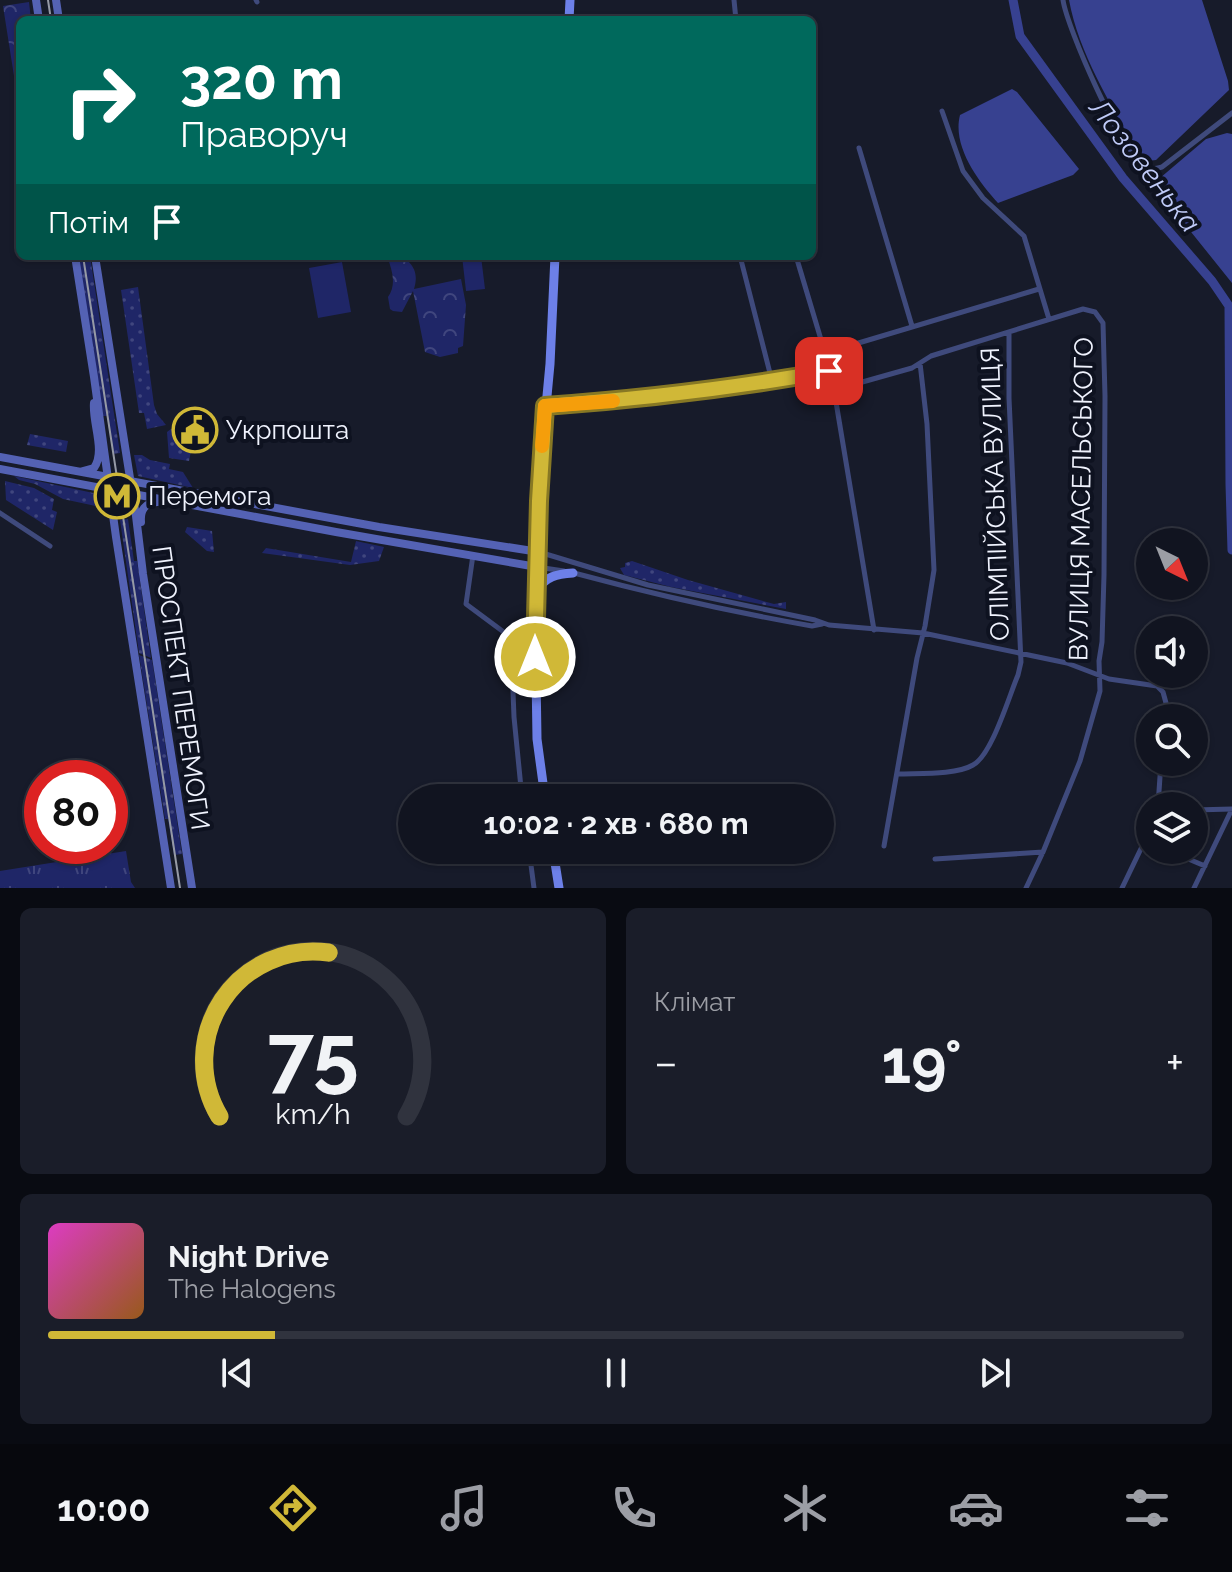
<!DOCTYPE html>
<html lang="uk">
<head>
<meta charset="utf-8">
<style>
  :root { --surface:#111420; --page:#1a1d29; --text:#f1f3f6; --muted:#9c9ea5; --line:#30333e; --accent:#d0b837 }
  body { margin:0; font-family:Raleway,sans-serif; background:var(--page); color:var(--text); height:100vh; display:flex; flex-direction:column; font-size:30px; white-space:nowrap }
  * { box-sizing:border-box; margin:0 }
  p { font-size:26px; color:var(--muted) }
  .icon { flex:none; width:44px; height:44px; fill:none; stroke:currentColor; stroke-width:2; stroke-linecap:round; stroke-linejoin:round }
  .map { position:relative; height:888px; overflow:hidden }
  .drawer { display:flex; flex-direction:column; gap:20px; padding:20px; background:#090b12; flex:1 }
  .drawer>* { flex:none }
  .top-card { position:absolute; left:16px; top:16px; width:800px; height:244px; border-radius:12px; box-shadow:0 2px 6px #0004,0 0 0 2px var(--line); background:#00695c; color:#fff; overflow:hidden }
  .needle { width:52px; rotate:137deg }
  .tools { position:absolute; left:1136px; top:528px; display:grid; gap:16px }
  .tools a { display:grid; place-items:center; width:72px; height:72px; border-radius:50%; background:var(--surface); box-shadow:0 2px 6px #0004,0 0 0 2px var(--line); font-size:40px }
  .speed { position:absolute; left:24px; top:760px; display:flex; gap:16px; font-size:40px; font-weight:700; text-align:center }
  .speed>* { display:grid; place-content:center; width:104px; height:104px; border-radius:50%; background:var(--surface); box-shadow:0 2px 6px #0004,0 0 0 2px var(--line); line-height:1 }
  .speed .limit { border:12px solid #d22; background:#fff; color:#111 }
  .pin { position:absolute; display:grid; place-items:center; width:68px; height:68px; color:#fff; margin:-34px; border-radius:16px; box-shadow:0 4px 12px #0006 }
  .me { position:absolute; width:88px; margin:-44px; rotate:0deg; stroke-linejoin:round; filter:drop-shadow(0 0 6px #0008) }
  .turn { display:flex; align-items:center; gap:28px; height:168px; padding:0 32px; font-size:36px }
  .turn .icon { width:104px; height:104px; stroke-width:2.5 }
  .turn b { display:block; font-size:56px; line-height:68px }
  .then { display:flex; align-items:center; height:76px; padding:0 32px; background:#0003; gap:16px; font-size:30px }
  .big { font-size:60px; font-weight:700; line-height:1.1 }
  .drawer .widget { flex:1; display:flex; flex-direction:column; justify-content:center; gap:12px; min-width:0; padding:0 28px; border-radius:12px; background:var(--page) }
  .drawer .dial { align-items:center; gap:0 }
  .dial svg { height:208px; overflow:visible; fill:none; stroke:var(--line); stroke-width:7; stroke-linecap:round; text-anchor:middle }
  .dial text { fill:var(--text); stroke:none }
  .song { display:flex; align-items:center; gap:24px }
  .cover { width:96px; height:96px; border-radius:12px; background:linear-gradient(135deg,hsl(310 70% 55%),hsl(30 70% 35%)) }
  .played { height:8px; border-radius:4px; background:linear-gradient(90deg,var(--accent) 20%,var(--line) 20%) }
  .keys { display:flex; justify-content:space-around; direction:ltr }
  .heat { display:flex; justify-content:space-between; align-items:center; font-size:44px; direction:ltr }
  .drawer .tiles { flex:1; display:grid; gap:20px; grid-template-columns:1fr 1fr }
  .widget:last-child { grid-column:span 2 }
  .trip { position:absolute; left:398px; top:784px; width:436px; height:80px; border-radius:40px; background:var(--surface); box-shadow:0 2px 6px #0004,0 0 0 2px var(--line); font-weight:700; line-height:80px; text-align:center }
  .tab-bar { display:flex; height:128px; justify-content:space-around; align-items:center; background:#07080d; color:var(--muted) }
  .tab-bar .icon { width:56px; height:56px }
  .tab-bar .on { color:var(--accent) }
  .tab-bar b { font-size:36px; color:var(--text) }
  .map>svg:first-child { display:block }
  .grass { fill:url(#grass-dots) }
  .forest { fill:url(#forest-crowns) }
  .park { fill:url(#park-tufts) }
  .pitch { fill:#1f2667 }
  .water { fill:#374190 }
  .lines { fill:none; stroke-linecap:round; stroke-linejoin:round }
  .river { stroke:#374190; stroke-width:9 }
  .minor { stroke:#3f4a7c; stroke-width:5 }
  .secondary { stroke:#5462b4; stroke-width:8 }
  .trunk { stroke:#6d80e8; stroke-width:9 }
  .tram { stroke:#969aa6; stroke-width:2 }
  .route-casing { stroke:#877824; stroke-width:20 }
  .route { stroke:#d0b837; stroke-width:14 }
  .slow { stroke:#f59e0b; stroke-width:14 }
  .labels { text-anchor:middle; stroke-width:8; stroke-linejoin:round; paint-order:stroke }
  .poi-label { font-size:26px; fill:#f0f3fe; stroke:#0e1220; text-anchor:start }
  .street-label { font-size:26px; fill:#f0f3fe; stroke:#0e1220 }
  .water-label { font-size:28px; font-style:italic; fill:#c0cbf8; stroke:#0e1220 }
</style>
</head>
<body>
<div class="map">
<svg width="1232" height="888" viewBox="0 0 1232 888">
  <defs>
    <pattern id="grass-dots" width="8" height="8" patternUnits="userSpaceOnUse" patternTransform="scale(2)"><rect width="8" height="8" fill="#1f2667"/><path d="M2 2h.1M6 6h.1" fill="none" stroke="#40467e" stroke-width="1.8" stroke-linecap="round"/></pattern>
    <pattern id="forest-crowns" width="20" height="18" patternUnits="userSpaceOnUse" patternTransform="scale(2)"><rect width="20" height="18" fill="#1f2667"/><path d="M2 6a3 3 0 1 1 6 0M12 15a3 3 0 1 1 6 0" fill="none" stroke="#40467e"/></pattern>
    <pattern id="park-tufts" width="24" height="20" patternUnits="userSpaceOnUse" patternTransform="scale(2)"><rect width="24" height="20" fill="#1f2667"/><path d="M3 7l-1-3M5 7V3M7 7l1-3M15 17l-1-3M17 17v-4M19 17l1-3" fill="none" stroke="#40467e"/></pattern>
  </defs>
  <rect width="100%" height="100%" fill="#171b2a"/>
  <path class="grass" d="M78,256H90L120,453L113,454L107,416H103Z
    M138,287L154,405L157,414L166,425L147,429L144,413H139L121,290Z
    M171,429L180,436L193,441L189,461L169,458L167,432Z
    M30,434L68,441L66,452L27,445Z
    M134,455H142L150,460L170,464L169,469L183,472L193,488L138,476Z
    M14,476L98,494L102,497L105,508L63,499L35,484L19,480Z
    M5,481L34,488L54,499L52,510L57,512L53,530L6,500Z
    M128,519L134,561H137L151,658L139,653L120,520Z
    M187,527L212,531L214,552L207,551L185,532Z
    M356,541L384,547L379,561L350,565L262,553L266,548L351,562Z
    M632,561L688,580L774,604L786,602V609L671,587L624,575L620,568L625,567V563Z
    M139,655L152,660L182,854L174,855L168,819H165Z"/>
  <path class="forest" d="M29,2L31,20H20V114L3,6Z
    M387,256H412V260L408,261C417,270 417,279 414,289L461,279L466,305L463,346L458,348V353L440,357L425,352L413,291L402,312L393,311L390,309L388,297C397,284 392,270 387,256Z"/>
  <path class="park" d="M126,851L131,882L135,888H0V871Z"/>
  <path class="pitch" d="M462,256H481L485,289L466,291Z
    M342,262L351,312L318,318L309,268Z"/>
  <path class="water" d="M1069,0H1202L1228,81L1229,90L1156,160L1148,161L1136,150C1110,102 1079,54 1069,0Z
    M1012,89L1017,92L1079,169L1073,175L998,203C978,181 952,146 960,115Z
    M1227,133L1232,134V283L1163,197L1160,178L1206,139Z"/>
  <g class="lines">
    <path class="river" d="M1013,0L1020,36L1123,178L1212,281L1229,306L1230,484L1232,550"/>
    <path class="minor" d="M256,0L257,2
      M734,0L736,20
      M1063,0C1067,28 1122,153 1144,166C1151,170 1155,169 1162,167L1232,113
      M942,111L963,171L983,198L1024,236L1049,319
      M859,148L912,326
      M740,256L772,381
      M796,256L825,353L834,390L874,630
      M825,353L1039,289
      M834,390L912,368L931,356L1083,309L1095,312L1103,323L1105,396L1104,575L1102,642L1099,661L1100,691L1080,761L1043,852L1026,888
      M545,406C640,399 735,388 829,371
      M0,513L50,546
      M539,552L648,585L815,620L829,625L923,633L1067,663L1109,679L1157,686L1163,692L1166,703L1164,718
      M473,555L466,604L505,633L511,641L514,717L522,798
      M537,567L564,571
      M574,573C652,594 732,612 812,626L822,624
      M898,774C919,773 956,775 973,765C992,755 1009,696 1018,675L1021,662L1009,398V332
      M1158,806L1161,762
      M1194,810L1232,809L1194,888
      M884,846L917,658L925,626L934,570L927,424L920,363
      M529,850L534,888
      M1167,850L1205,866
      M935,859L1043,852
      M1122,888L1150,830"/>
    <path class="secondary" d="M36,0L39,20
      M56,0L59,20
      M75,256L94,377L116,537L171,888
      M95,256L136,516L143,574L192,888
      M0,457L379,527L539,552
      M0,469L336,532L537,567
      M83,471L94,468C106,451 92,423 94,403
      M141,522C140,510 145,503 157,502"/>
    <path class="trunk" d="M569,20L570,0
      M536,591C546,576 557,574 573,573
      M545,798L537,739L535,609L541,460L550,364L555,256
      M553,850L559,888"/>
    <path class="tram" d="M48,0L51,20
      M83,256L180,888"/>
  </g>
  <g class="lines">
    <g class="route-casing">
      <path id="route" d="M535,657L539,501L545,406C640,399 735,388 829,371"/>
    </g>
    <use href="#route" class="route"/>
    <path class="slow" d="M542,446L545,406L613,401"/>
  </g>
  <defs>
    <g id="civic-ring" transform="scale(2.3)"><circle r="9.5" fill="#0e1220" stroke="#d0b837" stroke-width="1.5"/><path d="M-.6-6.5H3V-4.5H.6V-3L4-1V1h2V6H-6V1h2V-1L-.6-3ZM-1.2 2.5V6h2.4V2.5Z" fill="#d0b837"/></g>
    <g id="metro-ring" transform="scale(2.3)"><circle r="9.5" fill="#0e1220" stroke="#d0b837" stroke-width="1.5"/><path d="M-5.5 5V-5H-3L0 0L3-5H5.5V5H3V-.5L0 4L-3-.5V5Z" fill="#d0b837"/></g>
  </defs>
  <g fill-rule="evenodd">
    <use href="#civic-ring" x="195" y="430"/>
    <use href="#metro-ring" x="117" y="496"/>
  </g>
  <g class="labels">
    <g class="poi-label">
      <text x="226" y="439">Укрпошта</text>
      <text x="148" y="505">Перемога</text>
    </g>
    <g class="street-label">
      <text transform="translate(995 494) rotate(-92)" y="9">ОЛІМПІЙСЬКА ВУЛИЦЯ</text>
      <text transform="translate(1081 499) rotate(-89)" y="9">ВУЛИЦЯ МАСЕЛЬСЬКОГО</text>
      <text transform="translate(181 688) rotate(82)" y="9">ПРОСПЕКТ ПЕРЕМОГИ</text>
    </g>
    <g class="water-label">
      <text transform="translate(1145 165) rotate(52)" y="10">Лозовенька</text>
    </g>
  </g>
</svg>
<div class="tools">
<a><svg class="needle" viewBox="-14 -14 28 28"><path d="M0-13l5 13h-10z" fill="#e53935"/><path d="M0 13l5-13h-10z" fill="#9c9ea5"/></svg></a>
<a><svg class="icon" aria-label="sound" viewBox="0 0 24 24"><path d="M4 9h4l5-4v14l-5-4H4zM17 9q2 3 0 6"/></svg></a>
<a><svg class="icon" aria-label="search" viewBox="0 0 24 24"><circle cx="10" cy="10" r="6"/><path d="M15 15l6 6"/></svg></a>
<a><svg class="icon" aria-label="layers" viewBox="0 0 24 24"><path d="M12 4l9 5-9 5-9-5zM3 14l9 5 9-5"/></svg></a>
</div>
<div class="speed"><div class="limit">80</div></div>
<div class="pin" style="left:829px;top:371px;background:#d93025"><svg class="icon" aria-label="arrive" viewBox="0 0 24 24"><path d="M6 21V4h12l-3 4 3 4H6"/></svg></div>
<svg class="me" style="left:535px;top:657px" viewBox="-20 -20 40 40"><circle r="17" fill="#d0b837" stroke="#fff" stroke-width="3"/><path d="M0-11L8 9 0 5-8 9z" fill="#fff"/></svg>
<div class="trip">10:02 · 2 хв · 680 m</div>
<div class="top-card">
<div class="turn"><svg class="icon" aria-label="right" viewBox="0 0 24 24"><path d="M7 20v-9h11M14 6l5 5-5 5"/></svg><div><b>320 m</b>Праворуч</div></div>
<div class="then">Потім<svg class="icon" aria-label="arrive" viewBox="0 0 24 24"><path d="M6 21V4h12l-3 4 3 4H6"/></svg></div>
</div>
</div>
<section class="drawer">
<div class="tiles">
<div class="widget dial"><svg viewBox="0 0 100 80">
<path d="M14 69A42 42 0 1 1 86 69"/>
<path d="M14 69A42 42 0 0 1 56 6" stroke="#d0b837"/>
<text x="50" y="56" font-size="32" font-weight="700">75</text>
<text x="50" y="72" font-size="11">km/h</text>
</svg></div>
<div class="widget"><p>Клімат</p>
<div class="heat"><a>−</a><b class="big">19°</b><a>+</a></div>
</div>
<div class="widget">
<div class="song"><i class="cover"></i><div><b>Night Drive</b><p>The Halogens</p></div></div>
<div class="played"></div>
<div class="keys"><svg class="icon" aria-label="previous" viewBox="0 0 24 24"><path d="M18 5L8 12l10 7zM5 5v14"/></svg><svg class="icon" aria-label="pause" viewBox="0 0 24 24"><path d="M8 5v14M16 5v14"/></svg><svg class="icon" aria-label="next" viewBox="0 0 24 24"><path d="M6 5l10 7-10 7zM19 5v14"/></svg></div>
</div>
</div>
</section>
<nav class="tab-bar">
<b>10:00</b>
<svg class="icon on" aria-label="directions" viewBox="0 0 24 24"><path d="M12 3l9 9-9 9-9-9zM9 14v-3h6M13 9l2 2-2 2"/></svg>
<svg class="icon" aria-label="music" viewBox="0 0 24 24"><path d="M9 18V5l10-2v13"/><circle cx="6" cy="18" r="3"/><circle cx="16" cy="16" r="3"/></svg>
<svg class="icon" aria-label="phone" viewBox="0 0 24 24"><path d="M5 4h4l2 5-3 2q2 4 5 5l2-3 5 2v4C11 20 4 13 5 4z"/></svg>
<svg class="icon" aria-label="climate" viewBox="0 0 24 24"><path d="M12 3v18M4 7l16 10M4 17L20 7"/></svg>
<svg class="icon" aria-label="car" viewBox="0 0 24 24"><path d="M5 17H2v-5l4-1 3-4h7l3 4 3 1v5h-3M9 17h6M6 11h13"/><circle cx="7" cy="17" r="2"/><circle cx="17" cy="17" r="2"/></svg>
<svg class="icon" aria-label="filters" viewBox="0 0 24 24"><path d="M4 7h16M4 17h16"/><circle cx="9" cy="7" r="2"/><circle cx="15" cy="17" r="2"/></svg>
</nav>
</body>
</html>
